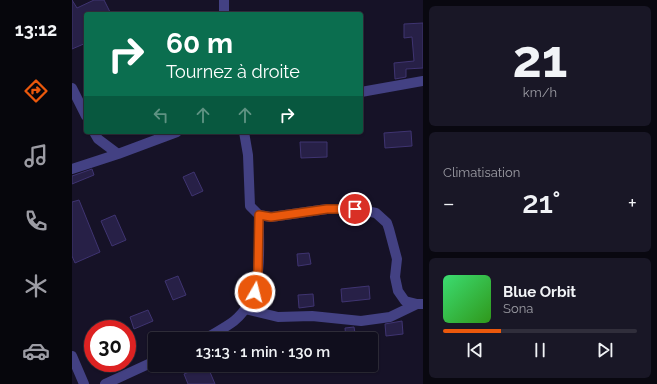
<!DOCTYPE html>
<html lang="fr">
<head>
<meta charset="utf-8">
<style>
  :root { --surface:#100e1d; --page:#191726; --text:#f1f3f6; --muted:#9c9ca4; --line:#302e3b; --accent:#ea580c }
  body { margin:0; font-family:Raleway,sans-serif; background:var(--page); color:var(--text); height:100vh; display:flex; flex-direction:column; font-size:15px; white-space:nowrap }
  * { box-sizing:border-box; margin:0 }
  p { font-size:13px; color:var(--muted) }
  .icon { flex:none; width:22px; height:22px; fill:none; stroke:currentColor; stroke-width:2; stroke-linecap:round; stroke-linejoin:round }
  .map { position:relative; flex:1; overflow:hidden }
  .sheet { display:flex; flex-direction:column; gap:6px; padding:6px; background:#090810; width:234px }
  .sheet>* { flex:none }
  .banner { position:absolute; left:12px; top:12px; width:279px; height:122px; border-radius:4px; box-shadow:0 1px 3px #0004,0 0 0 1px var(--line); background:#0b6e4f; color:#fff; overflow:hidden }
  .speed { position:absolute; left:12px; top:320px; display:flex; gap:8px; font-size:20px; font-weight:700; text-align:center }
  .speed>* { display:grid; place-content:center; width:52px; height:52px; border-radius:50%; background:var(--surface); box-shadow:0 1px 3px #0004,0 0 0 1px var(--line); line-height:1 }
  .speed .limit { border:6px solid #d22; background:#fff; color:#111 }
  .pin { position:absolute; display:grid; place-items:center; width:34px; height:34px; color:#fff; margin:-17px; border:2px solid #fff; border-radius:50%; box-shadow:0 1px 4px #0007 }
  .me { position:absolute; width:44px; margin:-22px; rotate:8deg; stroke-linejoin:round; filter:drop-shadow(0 0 3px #0008) }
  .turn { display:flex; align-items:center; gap:14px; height:84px; padding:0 16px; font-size:18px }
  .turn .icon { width:52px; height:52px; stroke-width:2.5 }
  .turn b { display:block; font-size:28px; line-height:34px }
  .lanes { display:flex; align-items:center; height:38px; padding:0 16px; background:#0003; justify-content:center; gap:20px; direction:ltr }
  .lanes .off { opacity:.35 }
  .big { font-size:30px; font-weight:600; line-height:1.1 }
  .sheet .card { flex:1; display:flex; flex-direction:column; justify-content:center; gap:6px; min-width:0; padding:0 14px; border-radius:6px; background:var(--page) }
  .sheet .dial { align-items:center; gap:0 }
  .dial b { font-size:52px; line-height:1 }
  .song { display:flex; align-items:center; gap:12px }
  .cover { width:48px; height:48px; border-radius:6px; background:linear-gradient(135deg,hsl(140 70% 55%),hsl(110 70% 35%)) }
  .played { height:4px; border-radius:2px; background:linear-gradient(90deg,var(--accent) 30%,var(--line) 30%) }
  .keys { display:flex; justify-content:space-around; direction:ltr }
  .heat { display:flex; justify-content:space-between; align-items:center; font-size:22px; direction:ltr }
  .trip { position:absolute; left:76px; top:332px; width:230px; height:40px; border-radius:4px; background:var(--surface); box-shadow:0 1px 3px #0004,0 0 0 1px var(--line); font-weight:600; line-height:40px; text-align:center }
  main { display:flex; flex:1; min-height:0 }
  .tab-bar { display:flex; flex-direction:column; width:72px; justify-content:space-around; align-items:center; background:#06060c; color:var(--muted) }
  .tab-bar .icon { width:28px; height:28px }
  .tab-bar .selected { color:var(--accent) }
  .tab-bar b { font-size:18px; color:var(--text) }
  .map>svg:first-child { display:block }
  .building { fill:#272047; stroke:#3f3471 }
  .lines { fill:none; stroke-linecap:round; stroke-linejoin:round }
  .minor { stroke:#434183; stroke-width:10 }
  .route-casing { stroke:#983908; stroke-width:10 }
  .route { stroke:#ea580c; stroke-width:7 }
</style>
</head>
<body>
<main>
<nav class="tab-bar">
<b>13:12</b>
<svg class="icon selected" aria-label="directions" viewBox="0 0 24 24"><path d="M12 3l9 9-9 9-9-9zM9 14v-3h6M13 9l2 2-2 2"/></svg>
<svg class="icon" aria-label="music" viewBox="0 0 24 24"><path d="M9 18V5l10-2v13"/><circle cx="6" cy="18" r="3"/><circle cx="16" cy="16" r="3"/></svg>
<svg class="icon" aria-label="phone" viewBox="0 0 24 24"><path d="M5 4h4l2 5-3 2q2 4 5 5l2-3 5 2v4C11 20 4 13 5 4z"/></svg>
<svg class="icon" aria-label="climate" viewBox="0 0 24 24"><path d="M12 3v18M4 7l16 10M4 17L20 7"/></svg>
<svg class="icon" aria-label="car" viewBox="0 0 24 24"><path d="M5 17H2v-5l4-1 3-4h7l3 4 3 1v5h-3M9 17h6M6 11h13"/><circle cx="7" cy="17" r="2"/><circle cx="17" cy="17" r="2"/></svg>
</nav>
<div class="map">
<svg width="351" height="384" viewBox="0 0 351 384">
  <rect width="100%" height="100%" fill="#161227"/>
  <path class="building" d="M0,0L5,8L22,0H32L38,12L34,14H14V43L0,49Z
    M351,23V68L334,69V77L323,79L322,63L342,61L340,37L332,38V24Z
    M339,131L340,146L313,148L312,133Z
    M228,142H255V157L229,158Z
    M20,169L22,175L0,184V176Z
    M122,172L131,191L120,196L111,177Z
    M7,200L28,252L3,263L0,256V202Z
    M43,215L54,240L40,246L29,221Z
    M237,253L239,264L226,266L225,254Z
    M106,276L114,295L101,300L93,281Z
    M297,286L298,299L270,302L269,289Z
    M241,294L242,306L227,308L226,295Z
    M76,310L81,321L62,329L58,317Z
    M330,321L331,334L314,336L313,324Z
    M282,327L284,339H274L273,328Z
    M135,365L143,384H116L112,374Z"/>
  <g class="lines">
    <path class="minor" d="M152,0V14
      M0,88L14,116
      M289,92L351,81
      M22,132L26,139L46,154
      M172,132L176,155L178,206L187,215L199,217L255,209H283L304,213L315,223L317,229L325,259L323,277L326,291L333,301L345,304H351
      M0,169L46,154L105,132
      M173,309L206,317L240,316L289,321L318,317L345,304
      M133,339C142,333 153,328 162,321C194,295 186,251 187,215
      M0,356L12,384
      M33,384L83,361"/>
  </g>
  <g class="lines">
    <g class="route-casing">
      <path id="route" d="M183,292L186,270L187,215L199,217L255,209H283"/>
    </g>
    <use href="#route" class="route"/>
  </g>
</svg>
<div class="speed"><div class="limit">30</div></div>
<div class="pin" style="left:283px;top:209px;background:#d93025"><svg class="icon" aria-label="arrive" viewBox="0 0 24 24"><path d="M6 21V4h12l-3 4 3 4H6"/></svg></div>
<svg class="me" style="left:183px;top:292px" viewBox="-20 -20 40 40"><circle r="17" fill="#ea580c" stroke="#fff" stroke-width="3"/><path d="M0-11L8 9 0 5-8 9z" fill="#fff"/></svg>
<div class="trip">13:13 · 1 min · 130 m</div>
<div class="banner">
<div class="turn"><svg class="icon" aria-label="right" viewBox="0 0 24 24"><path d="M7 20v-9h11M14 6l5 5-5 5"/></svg><div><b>60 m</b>Tournez à droite</div></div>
<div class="lanes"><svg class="icon off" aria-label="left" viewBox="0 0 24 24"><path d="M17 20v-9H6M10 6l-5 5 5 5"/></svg><svg class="icon off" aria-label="ahead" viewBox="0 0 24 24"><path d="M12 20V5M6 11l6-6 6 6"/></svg><svg class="icon off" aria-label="ahead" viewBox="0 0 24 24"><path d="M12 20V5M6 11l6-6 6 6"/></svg><svg class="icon" aria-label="right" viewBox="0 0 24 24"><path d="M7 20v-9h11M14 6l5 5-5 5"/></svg></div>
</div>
</div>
<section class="sheet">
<div class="card dial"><b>21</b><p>km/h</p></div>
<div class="card"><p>Climatisation</p>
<div class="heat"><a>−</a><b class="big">21°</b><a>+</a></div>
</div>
<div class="card">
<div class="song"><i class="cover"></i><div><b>Blue Orbit</b><p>Sona</p></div></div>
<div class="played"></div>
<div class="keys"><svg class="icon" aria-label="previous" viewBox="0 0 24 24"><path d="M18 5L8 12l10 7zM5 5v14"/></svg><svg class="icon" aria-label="pause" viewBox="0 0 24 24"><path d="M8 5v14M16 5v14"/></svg><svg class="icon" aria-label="next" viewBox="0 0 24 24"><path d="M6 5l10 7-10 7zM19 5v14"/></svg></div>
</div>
</section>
</main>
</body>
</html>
